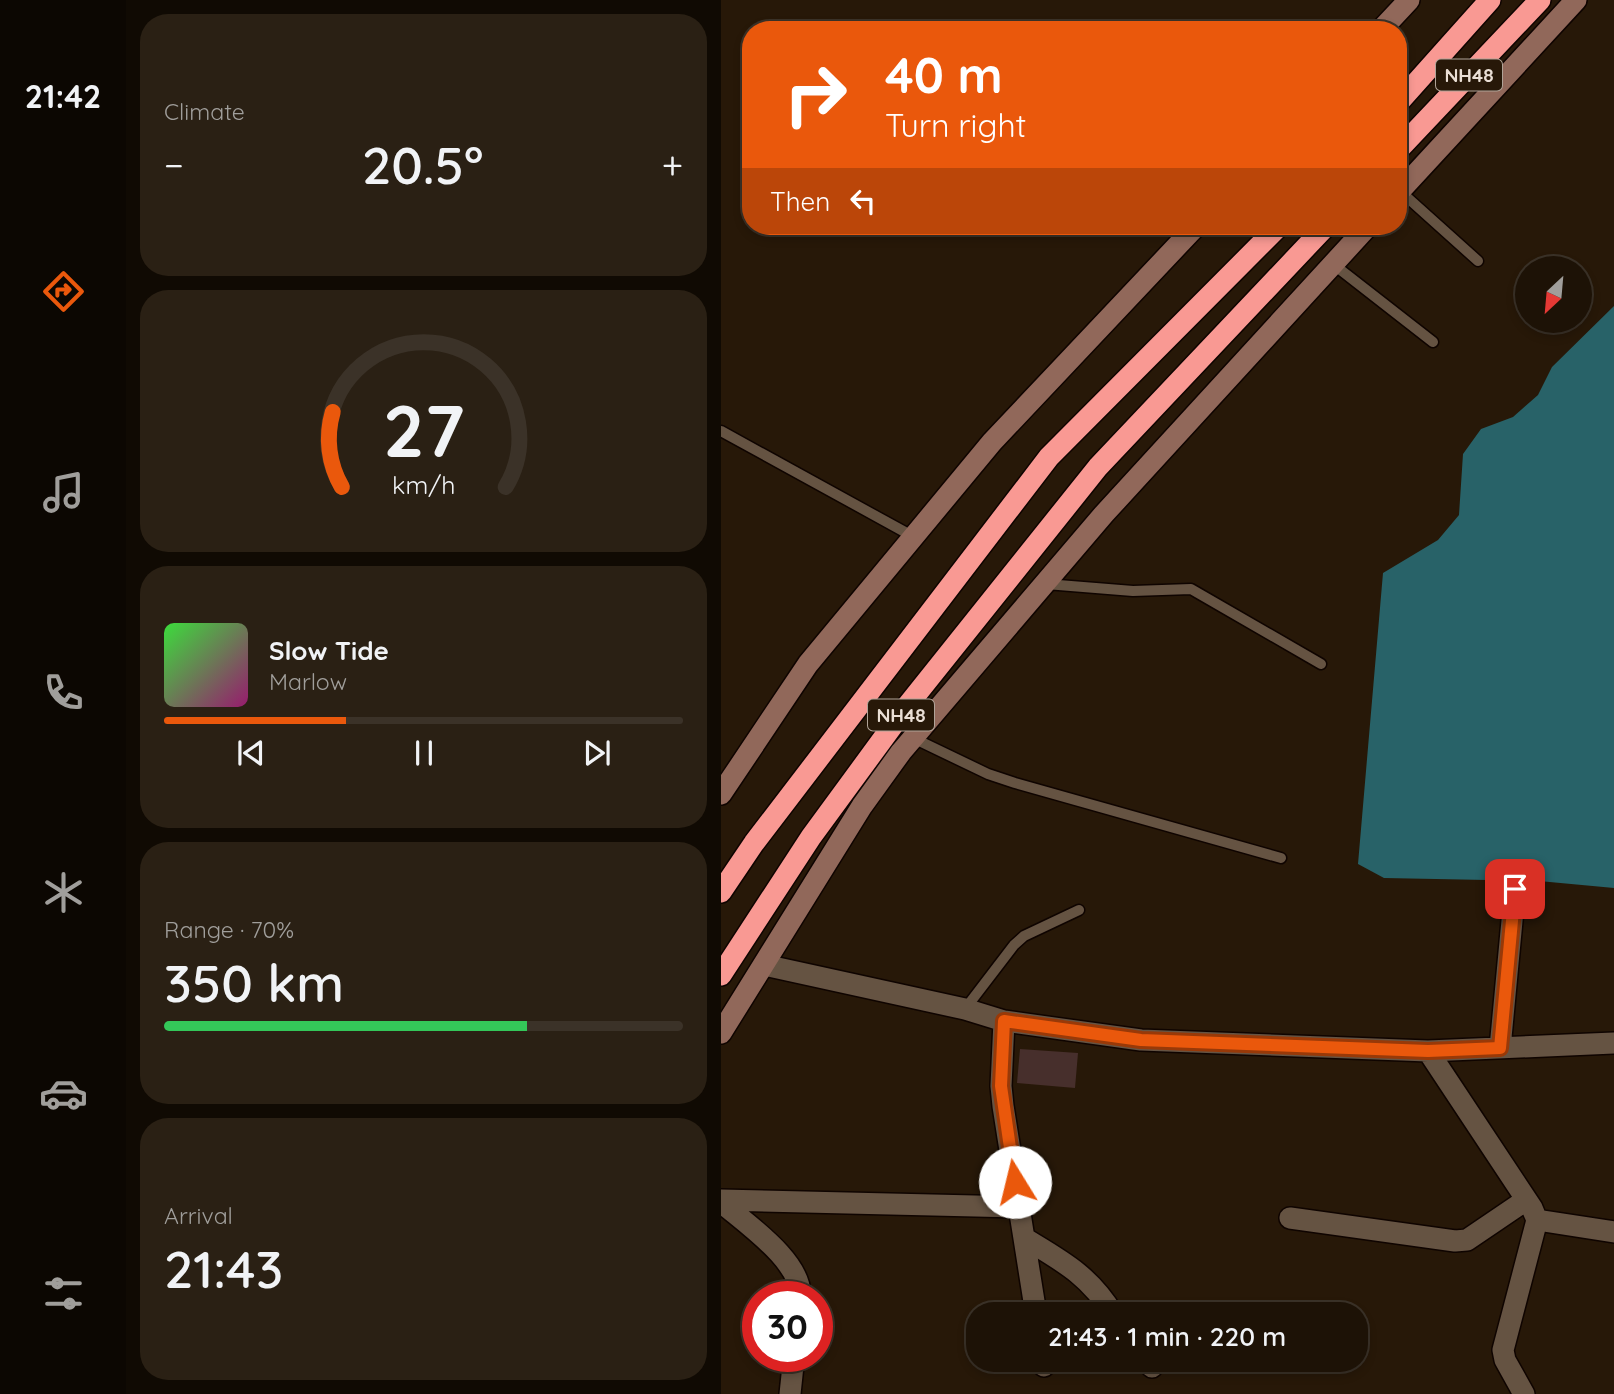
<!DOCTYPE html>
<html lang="en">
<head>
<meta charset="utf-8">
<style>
  :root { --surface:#1d1206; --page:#2a2014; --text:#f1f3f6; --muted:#a09e9b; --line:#3b3228; --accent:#ea580c }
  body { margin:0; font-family:Quicksand,sans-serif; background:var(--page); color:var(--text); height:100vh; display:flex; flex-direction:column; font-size:26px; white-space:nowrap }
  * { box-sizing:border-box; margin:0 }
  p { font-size:23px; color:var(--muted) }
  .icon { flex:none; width:38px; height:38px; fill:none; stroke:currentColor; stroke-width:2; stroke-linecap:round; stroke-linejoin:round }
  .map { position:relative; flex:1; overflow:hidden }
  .details { display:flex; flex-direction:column; gap:14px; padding:14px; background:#100a03; width:595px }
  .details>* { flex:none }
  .guide { position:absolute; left:21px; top:21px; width:665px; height:214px; border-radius:28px; box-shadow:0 4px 10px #0003,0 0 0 2px var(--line); background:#ea580c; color:#fff; overflow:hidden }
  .needle { width:46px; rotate:206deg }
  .fabs { position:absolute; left:794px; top:256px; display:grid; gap:14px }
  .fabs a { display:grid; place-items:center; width:77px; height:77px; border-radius:50%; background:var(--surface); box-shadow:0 4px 10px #0003,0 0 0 2px var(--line); font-size:35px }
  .speed { position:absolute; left:21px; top:1281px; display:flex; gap:14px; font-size:35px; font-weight:700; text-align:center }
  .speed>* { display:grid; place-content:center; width:91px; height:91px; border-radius:50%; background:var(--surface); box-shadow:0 4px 10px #0003,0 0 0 2px var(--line); line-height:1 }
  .speed .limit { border:10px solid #d22; background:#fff; color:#111 }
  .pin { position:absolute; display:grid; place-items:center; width:60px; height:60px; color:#fff; margin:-30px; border-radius:14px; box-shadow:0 4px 10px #0006 }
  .me { position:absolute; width:77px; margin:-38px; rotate:351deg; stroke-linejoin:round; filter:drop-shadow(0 0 5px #0008) }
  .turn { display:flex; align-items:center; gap:24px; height:147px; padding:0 28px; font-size:32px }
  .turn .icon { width:91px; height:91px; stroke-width:2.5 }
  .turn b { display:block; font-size:49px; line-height:60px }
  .then { display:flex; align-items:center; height:66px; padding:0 28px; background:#0003; gap:14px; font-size:26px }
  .big { font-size:52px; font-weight:600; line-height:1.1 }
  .details .card { flex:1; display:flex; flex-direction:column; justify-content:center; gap:10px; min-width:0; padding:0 24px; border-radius:28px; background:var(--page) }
  .details .dial { align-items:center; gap:0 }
  .dial svg { height:182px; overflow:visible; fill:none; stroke:var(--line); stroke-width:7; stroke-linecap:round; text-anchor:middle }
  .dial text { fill:var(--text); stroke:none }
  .song { display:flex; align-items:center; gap:21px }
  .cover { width:84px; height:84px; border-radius:10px; background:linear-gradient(135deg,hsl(120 70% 55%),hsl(320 70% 35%)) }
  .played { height:7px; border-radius:4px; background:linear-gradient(90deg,var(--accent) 35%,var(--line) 35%) }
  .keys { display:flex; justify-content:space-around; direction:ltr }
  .heat { display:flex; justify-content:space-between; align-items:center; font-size:38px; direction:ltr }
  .charge { height:10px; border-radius:5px; background:linear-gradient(90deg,#34c759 70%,var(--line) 0) }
  .trip { position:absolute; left:245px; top:1302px; width:402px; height:70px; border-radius:28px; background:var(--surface); box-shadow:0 4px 10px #0003,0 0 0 2px var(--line); font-weight:600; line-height:70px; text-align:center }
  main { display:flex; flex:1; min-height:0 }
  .tab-bar { display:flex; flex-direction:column; width:126px; justify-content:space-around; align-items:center; background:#0c0702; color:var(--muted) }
  .tab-bar .icon { width:49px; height:49px }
  .tab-bar .on { color:var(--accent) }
  .tab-bar b { font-size:32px; color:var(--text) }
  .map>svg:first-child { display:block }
  .water { fill:#286268 }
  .building { fill:#472f2c }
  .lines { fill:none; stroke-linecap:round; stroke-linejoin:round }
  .lane-casing { stroke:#0f0400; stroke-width:13 }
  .street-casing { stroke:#0f0400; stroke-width:24 }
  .secondary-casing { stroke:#0f0400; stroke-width:24 }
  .highway-casing { stroke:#0f0400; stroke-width:24 }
  .lane { stroke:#655342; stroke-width:10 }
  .street { stroke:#655342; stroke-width:21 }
  .secondary { stroke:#91685a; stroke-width:21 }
  .highway { stroke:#f99993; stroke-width:21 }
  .route-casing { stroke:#983908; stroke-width:18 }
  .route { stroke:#ea580c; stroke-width:12 }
  .labels { text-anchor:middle; stroke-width:7; stroke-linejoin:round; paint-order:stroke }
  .shield { fill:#271808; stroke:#b0a398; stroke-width:2 }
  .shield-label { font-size:19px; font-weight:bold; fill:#eadfd5 }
</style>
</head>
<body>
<main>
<nav class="tab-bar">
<b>21:42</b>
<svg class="icon on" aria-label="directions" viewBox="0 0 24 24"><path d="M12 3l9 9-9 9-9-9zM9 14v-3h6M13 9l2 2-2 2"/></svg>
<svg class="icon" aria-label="music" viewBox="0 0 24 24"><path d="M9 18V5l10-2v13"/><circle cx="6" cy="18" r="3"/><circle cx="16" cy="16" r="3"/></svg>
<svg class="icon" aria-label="phone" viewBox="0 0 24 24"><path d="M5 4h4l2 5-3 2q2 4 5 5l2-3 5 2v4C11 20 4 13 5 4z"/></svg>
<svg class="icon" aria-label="climate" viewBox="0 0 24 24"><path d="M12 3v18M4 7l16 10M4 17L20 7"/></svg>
<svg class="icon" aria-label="car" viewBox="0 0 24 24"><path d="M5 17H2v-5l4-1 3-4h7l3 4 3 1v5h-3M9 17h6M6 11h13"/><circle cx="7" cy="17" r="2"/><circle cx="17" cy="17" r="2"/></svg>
<svg class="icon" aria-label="filters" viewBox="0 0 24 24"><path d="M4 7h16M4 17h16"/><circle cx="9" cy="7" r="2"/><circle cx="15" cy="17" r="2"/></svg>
</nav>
<section class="details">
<div class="card"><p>Climate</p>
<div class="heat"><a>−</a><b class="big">20.5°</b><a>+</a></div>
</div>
<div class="card dial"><svg viewBox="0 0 100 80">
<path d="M14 69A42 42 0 1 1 86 69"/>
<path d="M14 69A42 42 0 0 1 10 36" stroke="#ea580c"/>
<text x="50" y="56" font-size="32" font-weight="700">27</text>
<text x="50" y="72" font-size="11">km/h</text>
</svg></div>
<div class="card">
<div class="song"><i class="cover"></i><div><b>Slow Tide</b><p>Marlow</p></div></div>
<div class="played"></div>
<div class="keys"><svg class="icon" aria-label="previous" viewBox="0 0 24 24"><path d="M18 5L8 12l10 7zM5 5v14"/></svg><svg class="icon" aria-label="pause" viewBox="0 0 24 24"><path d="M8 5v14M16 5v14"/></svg><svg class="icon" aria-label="next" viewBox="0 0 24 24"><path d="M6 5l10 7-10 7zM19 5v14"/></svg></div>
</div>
<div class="card"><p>Range · 70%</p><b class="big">350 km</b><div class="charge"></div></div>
<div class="card"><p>Arrival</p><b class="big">21:43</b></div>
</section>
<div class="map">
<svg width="893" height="1394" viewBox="0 0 893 1394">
  <rect width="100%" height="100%" fill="#271808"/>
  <path class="water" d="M893,306V888L818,881L663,878L637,864L662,573L717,540L738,515L742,454L760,429L792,417L817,395L831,367Z"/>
  <path class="building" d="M299,1049L357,1053L354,1088L296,1083Z"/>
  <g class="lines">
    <g class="lane-casing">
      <path id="lane" d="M679,191L757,261
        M612,264L712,342
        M0,431L193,537
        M325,584L412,591L470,589L600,664
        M192,738L267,774L294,783L560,858
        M244,1009L293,945L303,936L358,910"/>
    </g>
    <g class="street-casing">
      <path id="street" d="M43,965L244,1009L283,1021L420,1040L707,1051L893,1043
        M283,1021L280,1086L282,1106L315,1314
        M779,1048L794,889
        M707,1051L811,1208L816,1220L782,1350L784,1360L803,1394
        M0,1200L298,1207
        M0,1202C24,1223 82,1262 79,1297
        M569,1218L734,1241L746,1240L805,1200
        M816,1220L893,1232
        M303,1238C341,1261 368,1275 392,1314
        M322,1360L323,1366
        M424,1360L431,1367
        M69,1394L73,1356"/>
    </g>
    <g class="secondary-casing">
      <path id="secondary" d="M660,30L688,0
        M677,193L855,0
        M0,794L87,664L271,442L475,226
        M0,1033L141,806L180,752L383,514L647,226"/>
    </g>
    <g class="highway-casing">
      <path id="highway" d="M677,103L769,0
        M677,150L819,0
        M0,892L33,843L328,457L558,226
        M0,975L90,837L186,706L377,467L605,226"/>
    </g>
    <use href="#lane" class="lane"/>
    <use href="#street" class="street"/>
    <use href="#secondary" class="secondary"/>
    <use href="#highway" class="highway"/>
  </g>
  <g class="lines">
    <g class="route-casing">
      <path id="route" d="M294,1182L280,1086L283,1021L420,1040L707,1051L779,1048L794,889"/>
    </g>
    <use href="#route" class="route"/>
  </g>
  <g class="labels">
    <g class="shield">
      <rect x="715" y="59.5" width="66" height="31" rx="5"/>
      <rect x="147" y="699.5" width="66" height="31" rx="5"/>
    </g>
    <g class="shield-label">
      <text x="748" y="82">NH48</text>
      <text x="180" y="722">NH48</text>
    </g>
  </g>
</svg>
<div class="fabs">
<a><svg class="needle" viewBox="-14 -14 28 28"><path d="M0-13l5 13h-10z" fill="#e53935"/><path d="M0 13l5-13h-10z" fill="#a09e9b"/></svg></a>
</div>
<div class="speed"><div class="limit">30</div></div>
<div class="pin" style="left:794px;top:889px;background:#d93025"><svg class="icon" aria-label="arrive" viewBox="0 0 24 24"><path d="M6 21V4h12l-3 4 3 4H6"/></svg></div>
<svg class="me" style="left:294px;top:1182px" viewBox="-20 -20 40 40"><circle r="19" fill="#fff"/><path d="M0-13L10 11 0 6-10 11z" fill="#ea580c"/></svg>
<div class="trip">21:43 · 1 min · 220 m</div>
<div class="guide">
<div class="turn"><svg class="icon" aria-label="right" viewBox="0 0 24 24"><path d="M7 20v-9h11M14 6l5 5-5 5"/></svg><div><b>40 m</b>Turn right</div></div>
<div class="then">Then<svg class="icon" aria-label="left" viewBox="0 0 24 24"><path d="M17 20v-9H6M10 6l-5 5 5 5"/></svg></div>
</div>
</div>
</main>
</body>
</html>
